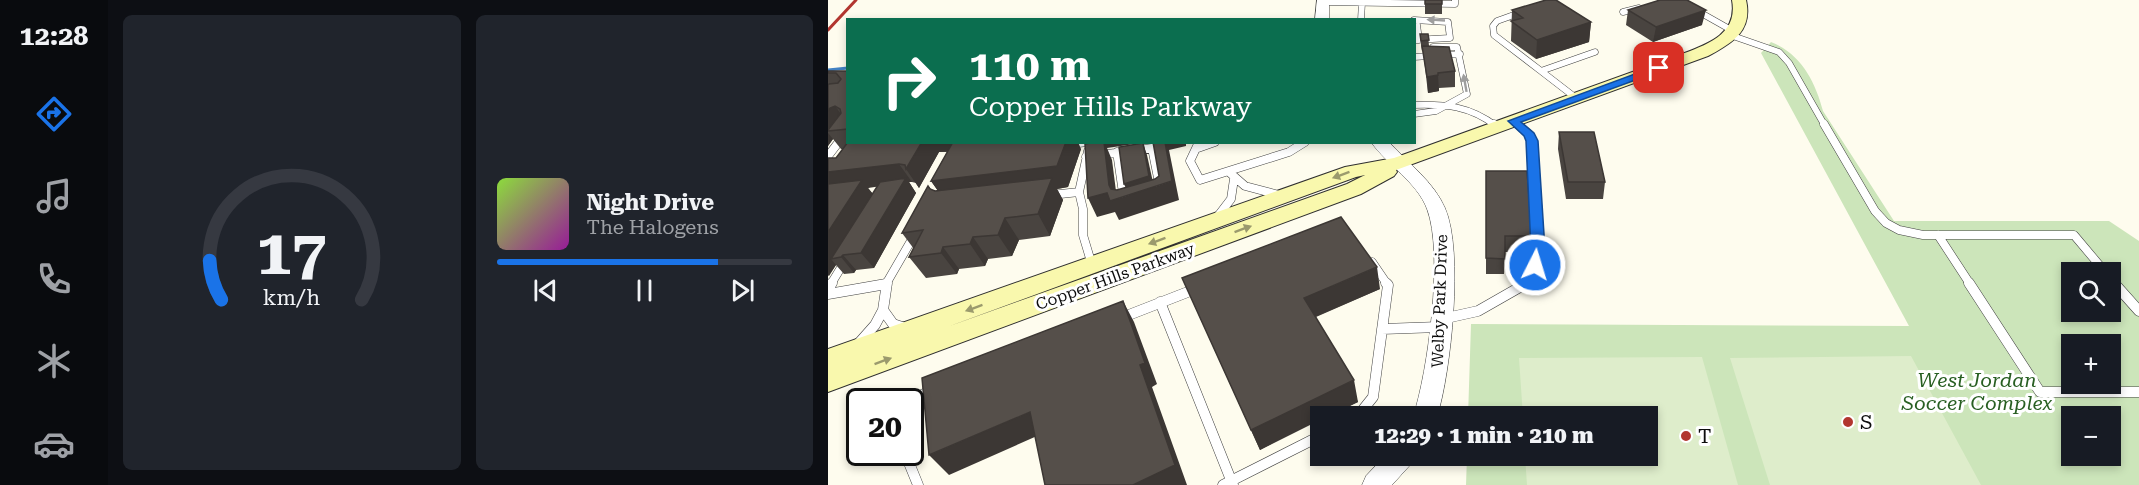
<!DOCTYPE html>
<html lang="en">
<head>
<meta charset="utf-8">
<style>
  :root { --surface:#171b24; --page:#20242c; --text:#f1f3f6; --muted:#9ea1a6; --line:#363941; --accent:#1a73e8 }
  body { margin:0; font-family:"Roboto Serif",serif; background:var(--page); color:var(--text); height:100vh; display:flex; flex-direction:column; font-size:22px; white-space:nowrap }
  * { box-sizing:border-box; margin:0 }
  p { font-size:20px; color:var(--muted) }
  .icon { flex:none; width:33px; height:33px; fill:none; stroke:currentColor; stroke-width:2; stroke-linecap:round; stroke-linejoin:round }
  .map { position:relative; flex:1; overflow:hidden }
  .sheet { display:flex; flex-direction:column; gap:15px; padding:15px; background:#0d0f14; width:720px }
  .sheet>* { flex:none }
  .guide { position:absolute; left:18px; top:18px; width:570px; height:126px; border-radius:0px; box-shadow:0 3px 9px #0003; background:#0b6e4f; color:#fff; overflow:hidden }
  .buttons { position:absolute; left:1233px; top:262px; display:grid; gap:12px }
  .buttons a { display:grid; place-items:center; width:60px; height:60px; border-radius:0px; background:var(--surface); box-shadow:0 3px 9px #0003; font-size:30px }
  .speed { position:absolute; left:18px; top:388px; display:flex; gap:12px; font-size:30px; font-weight:700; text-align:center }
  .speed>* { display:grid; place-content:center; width:78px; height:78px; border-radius:50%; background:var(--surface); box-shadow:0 3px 9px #0003; line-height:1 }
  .speed .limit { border:3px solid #111; border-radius:9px; background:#fff; color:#111 }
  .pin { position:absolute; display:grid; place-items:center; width:51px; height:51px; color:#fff; margin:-26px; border-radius:12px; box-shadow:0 3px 9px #0006 }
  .me { position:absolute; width:66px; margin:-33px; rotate:5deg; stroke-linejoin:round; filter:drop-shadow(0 0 4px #0008) }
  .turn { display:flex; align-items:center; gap:21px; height:126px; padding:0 24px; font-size:27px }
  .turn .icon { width:78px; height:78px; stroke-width:2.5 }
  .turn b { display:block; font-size:42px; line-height:51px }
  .sheet .widget { flex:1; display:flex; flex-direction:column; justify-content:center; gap:9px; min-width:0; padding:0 21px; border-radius:9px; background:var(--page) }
  .sheet .dial { align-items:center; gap:0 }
  .dial svg { height:156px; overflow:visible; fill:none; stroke:var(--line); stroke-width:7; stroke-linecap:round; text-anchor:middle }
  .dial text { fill:var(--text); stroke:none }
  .song { display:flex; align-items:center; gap:18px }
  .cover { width:72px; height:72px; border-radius:9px; background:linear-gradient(135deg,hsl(90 70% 55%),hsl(300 70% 35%)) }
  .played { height:6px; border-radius:3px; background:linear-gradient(90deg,var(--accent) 75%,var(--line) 75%) }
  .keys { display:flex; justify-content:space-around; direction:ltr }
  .sheet .tiles { flex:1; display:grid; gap:15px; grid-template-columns:repeat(2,1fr) }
  .trip { position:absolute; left:482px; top:406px; width:348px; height:60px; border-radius:0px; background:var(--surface); box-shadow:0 3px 9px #0003; font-weight:800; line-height:60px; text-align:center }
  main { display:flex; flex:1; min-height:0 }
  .menu { display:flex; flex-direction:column; width:108px; justify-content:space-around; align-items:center; background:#090b0e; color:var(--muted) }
  .menu .icon { width:42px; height:42px }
  .menu .active { color:var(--accent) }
  .menu b { font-size:27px; color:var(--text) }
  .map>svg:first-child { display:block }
  .green { fill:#cce5ba; fill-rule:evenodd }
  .pitch { fill:#deedcb }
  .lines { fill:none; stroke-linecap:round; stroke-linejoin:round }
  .stream { stroke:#4282c3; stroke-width:3 }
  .service-far2-casing { stroke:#404040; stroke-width:7 }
  .service-far1-casing { stroke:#404040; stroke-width:9 }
  .service-casing { stroke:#404040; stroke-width:11 }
  .tertiary-casing { stroke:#404040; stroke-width:1 }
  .secondary-casing { stroke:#2f2f2f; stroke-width:2 }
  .service-far2 { stroke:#fff; stroke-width:6 }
  .service-far1 { stroke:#fff; stroke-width:8 }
  .service { stroke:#fff; stroke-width:10 }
  .tertiary { fill:#fff; fill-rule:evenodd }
  .secondary { fill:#f9f8ad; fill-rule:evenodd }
  .rail { stroke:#b2362f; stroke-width:3 }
  .wall { fill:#494440; fill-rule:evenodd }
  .shaded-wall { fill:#3c3734 }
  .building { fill:#554f4a; stroke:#3c3734; stroke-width:1.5 }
  .oneway { fill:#9e9e9e }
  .oneway2 { fill:#9b9a6d }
  .route { fill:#1a73e8; stroke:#114b97; stroke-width:1.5 }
  .poi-dot { fill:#b2362f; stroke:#fff; stroke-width:2 }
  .labels { text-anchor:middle; stroke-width:6; stroke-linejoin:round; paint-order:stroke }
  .street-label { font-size:16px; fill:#0d0d0d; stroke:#fff }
  .near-park-label { font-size:20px; font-style:italic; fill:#285f22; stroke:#fff }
  .near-poi-label { font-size:20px; fill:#0d0d0d; stroke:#fff; text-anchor:start }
</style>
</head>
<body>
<main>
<nav class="menu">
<b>12:28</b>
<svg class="icon active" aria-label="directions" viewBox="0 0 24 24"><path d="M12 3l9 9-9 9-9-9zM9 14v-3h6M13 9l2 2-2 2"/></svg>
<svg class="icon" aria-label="music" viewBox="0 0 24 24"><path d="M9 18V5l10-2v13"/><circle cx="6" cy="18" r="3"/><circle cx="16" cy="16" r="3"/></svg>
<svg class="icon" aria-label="phone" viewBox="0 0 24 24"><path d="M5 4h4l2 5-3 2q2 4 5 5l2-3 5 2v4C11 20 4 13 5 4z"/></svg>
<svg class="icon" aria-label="climate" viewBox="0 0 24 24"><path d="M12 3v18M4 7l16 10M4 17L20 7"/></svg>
<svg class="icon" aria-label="car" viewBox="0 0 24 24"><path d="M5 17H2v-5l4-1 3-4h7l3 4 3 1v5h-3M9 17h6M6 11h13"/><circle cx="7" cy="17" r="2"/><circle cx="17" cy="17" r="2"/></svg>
</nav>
<section class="sheet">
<div class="tiles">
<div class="widget dial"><svg viewBox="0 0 100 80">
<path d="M14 69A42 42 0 1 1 86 69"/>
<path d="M14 69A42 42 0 0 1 8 49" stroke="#1a73e8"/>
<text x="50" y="56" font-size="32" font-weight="700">17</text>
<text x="50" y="72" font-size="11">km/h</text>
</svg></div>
<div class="widget">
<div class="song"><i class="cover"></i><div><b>Night Drive</b><p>The Halogens</p></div></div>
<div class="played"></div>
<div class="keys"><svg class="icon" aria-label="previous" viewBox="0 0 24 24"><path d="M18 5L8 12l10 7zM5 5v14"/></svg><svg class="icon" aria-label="pause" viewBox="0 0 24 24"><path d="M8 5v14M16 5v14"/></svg><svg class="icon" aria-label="next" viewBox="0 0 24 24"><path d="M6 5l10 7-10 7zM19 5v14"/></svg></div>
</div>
</div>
</section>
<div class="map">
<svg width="1311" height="485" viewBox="0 0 1311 485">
  <rect width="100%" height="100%" fill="#fefcee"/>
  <path class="green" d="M943,42C973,54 987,81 995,111L1066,221H1281L1311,241V485H638L639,456H819V417H640L643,324L1081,326L933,53ZM1244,273H1282V312H1244ZM1244,345H1282V384H1244ZM1244,417H1282V456H1244Z"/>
  <path class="pitch" d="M1083,356L1153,485H942L902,358Z
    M874,357L910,485H699L697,456H819V417H695L691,358Z"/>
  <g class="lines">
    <path class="stream" d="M0,70L20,68"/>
    <g class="service-far2-casing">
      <path id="service-far2" d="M850,0L905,31
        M495,2L627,4V0
        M694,12L669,21L665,26L666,35L713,71
        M795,12L811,8
        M533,20L534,2
        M586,20L620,22L622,38L586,40
        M589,25L591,40
        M902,35L951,52L961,63L997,126
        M586,57L632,54
        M748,98L713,71L767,52
        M586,105C618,104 642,106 668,126
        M586,114L608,111L639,94L629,47H605
        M685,121L691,126"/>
    </g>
    <g class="service-far1-casing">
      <path id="service-far1" d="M666,124L670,127
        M689,124L702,135L704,141L710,250L703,280L697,284
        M996,124L1047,211L1058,223L1071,230L1095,235H1246L1278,273
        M371,142L362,161L372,180L461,152L477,142
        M242,144L259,142
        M370,148L387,142
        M260,151L251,192L255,209V235L264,265
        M289,152L296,200
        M0,156L20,130
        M258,157L324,148L332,188
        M401,172L417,186L451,195
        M223,195L251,192
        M390,216L403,199L406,179
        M1110,235L1142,284
        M544,262L559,284
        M1282,278L1287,284
        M3,284L17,261
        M58,284L87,234"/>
    </g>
    <g class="service-casing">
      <path id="service" d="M1141,283L1212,392H1311
        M1286,283L1311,311
        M0,289L4,283
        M0,294L58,284
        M332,302L405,485
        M55,310L65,324L77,328
        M293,318L370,288
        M614,319L650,311L699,283
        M554,329L611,327
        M31,343L47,325L55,310L59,283
        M80,402L104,390
        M529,417L545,397L560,285L558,283
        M77,453L90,485
        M395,485L492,436"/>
    </g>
    <g class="tertiary-casing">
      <path id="tertiary" d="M489,0H501V20H487Z
        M543,142H561C580,163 606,182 617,208C636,251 623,372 609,417H585C600,372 616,253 599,209C589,182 559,165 543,142Z
        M557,456H587L583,464L564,485H534L538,476Z"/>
    </g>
    <g class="secondary-casing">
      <path id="secondary" d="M904,0H918C925,31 904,43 880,56L568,170L569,172L566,176L533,194L0,392V349L517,167L566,158L846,57C874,46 911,37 904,0ZM537,175L519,184L119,327L528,177Z"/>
    </g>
    <use href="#service-far2" class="service-far2"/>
    <use href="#service-far1" class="service-far1"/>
    <use href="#service" class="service"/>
    <use href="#tertiary" class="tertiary"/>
    <use href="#secondary" class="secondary"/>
    <path class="rail" d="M0,30L28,0"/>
  </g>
  <path class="wall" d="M614,0V14H597V4Z
    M684,10L763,22L761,42L708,59L683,41Z
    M800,10L874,25L825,42L798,25Z
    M592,34H600L601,46L627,71V87L611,88V91L600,93L595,51H594L593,45Z
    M0,71H20V142L253,149L240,187L229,189L235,200L222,236L191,240L184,256L160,259L157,266L131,269L129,274L98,278L81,257L86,249L74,233L100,186L104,190L107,191H110L103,181L119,152H111L91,188L88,183L84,182H81L88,193L46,268L28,270L26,273L16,274L8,265L0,276V158H8L15,149H13L5,139L0,146ZM49,186L45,194L40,188L42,187Z
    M731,132L777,182L775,199H738L730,149Z
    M658,171L704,236L703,252H677L676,274H658Z
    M354,278L552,289L488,317L530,402L499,417H492L432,450Z"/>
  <path class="shaded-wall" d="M878,10L874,25L825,42L828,27Z
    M763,22L761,42L708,59L709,40Z
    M610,75L611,91L600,93L599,77Z
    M7,106L20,123L0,131V111L2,108Z
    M0,133L5,139L0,146Z
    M94,142H200L111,152L91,188L78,169Z
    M238,142H250L253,149L240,187L229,189L235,200L222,236L210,214L118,202L103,181Z
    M263,142H320L279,148L284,160L289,199L301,195L296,184L315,143L319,155L326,187L344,181L337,142H358V146L341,150L351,200L291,220L287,212L269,217L260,198L266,150Z
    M71,164L84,182H81L88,193L46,268L33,253L74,183L40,188L48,198L3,259L8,265L1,276L0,275V172Z
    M177,218L191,240L184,256L170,235Z
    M145,237L160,259L157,266L142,244Z
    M115,247L131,269L129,274L113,253Z
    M15,255L28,270L26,273L13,257Z
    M549,267L552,289L482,319L476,298Z
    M295,301L306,322L329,384L324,387L359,485H305L312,365Z
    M526,380L530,402L499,417H492V420L432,450L423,430Z
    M202,412L218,432L121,475L101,455Z"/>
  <path class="building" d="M597,0H614V4H597Z
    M718,0H728L763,22L709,40L683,21L695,18L684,10Z
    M832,0H859L878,10L828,27L800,10Z
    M592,34H600L601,40L593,41Z
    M594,46L621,47L627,71L610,73V75L599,77Z
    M0,71H20V129L0,131V130L13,113L12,109L7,106L2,108L0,111V85L1,84L10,83L13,79L8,73H0Z
    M731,132H766L777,182H740Z
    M20,142H94L78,169L77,165L71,164L0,172V158H8Z
    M125,142H238L229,166L103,181Z
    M267,142H276L281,185L283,189L289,190L327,179L331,176L325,142H337L344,181L282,201L279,193L260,198L257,144Z
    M315,143L321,176L296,184L291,147Z
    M658,171H699L704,236H677V259L658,258Z
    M78,178L33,253L15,255L13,257L3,259L52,182Z
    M224,178L210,214L177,218L170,235L145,237L142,244L115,247L113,253L81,257L95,230L74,233L100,186L102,189L107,191Z
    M34,180L0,232V184Z
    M513,217L549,267L476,298L526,380L423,430L354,278Z
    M295,301L317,363L312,365L347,465L305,485H217L202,412L101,455L94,378Z"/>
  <defs><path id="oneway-solid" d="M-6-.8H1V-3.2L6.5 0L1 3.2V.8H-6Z" transform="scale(1.5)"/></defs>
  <g class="oneway">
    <use href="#oneway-solid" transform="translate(608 20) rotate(-177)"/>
    <use href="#oneway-solid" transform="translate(637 83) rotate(-100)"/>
  </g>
  <g class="oneway2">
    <use href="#oneway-solid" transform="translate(513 175) rotate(160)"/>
    <use href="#oneway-solid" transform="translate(415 229) rotate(-20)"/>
    <use href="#oneway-solid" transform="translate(329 241) rotate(160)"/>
    <use href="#oneway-solid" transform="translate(146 308) rotate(160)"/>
    <use href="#oneway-solid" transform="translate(55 361) rotate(-20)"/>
  </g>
  <path class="route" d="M831,65L836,68L835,70L693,122L706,133L710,141L717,250L712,269H702L700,265L703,250L698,141L696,136L680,121Z"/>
  <g class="poi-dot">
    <circle cx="1020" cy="422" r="6"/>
    <circle cx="858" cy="436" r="6"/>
  </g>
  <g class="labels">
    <g class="street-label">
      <text transform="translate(287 276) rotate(-20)" y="6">Copper Hills Parkway</text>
      <text transform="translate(611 301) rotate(-88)" y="6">Welby Park Drive</text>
    </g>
    <g class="near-park-label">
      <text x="1149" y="387">West Jordan<tspan x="1149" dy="23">Soccer Complex</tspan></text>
    </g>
    <g class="near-poi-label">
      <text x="1032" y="429">S</text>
      <text x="870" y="443">T</text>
    </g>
  </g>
</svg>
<div class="buttons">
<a><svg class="icon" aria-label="search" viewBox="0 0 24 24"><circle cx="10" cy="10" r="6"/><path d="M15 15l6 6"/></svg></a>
<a>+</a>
<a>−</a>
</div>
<div class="speed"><div class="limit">20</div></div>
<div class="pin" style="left:831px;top:68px;background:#d93025"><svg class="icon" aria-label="arrive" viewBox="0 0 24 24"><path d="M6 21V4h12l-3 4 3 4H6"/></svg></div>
<svg class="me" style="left:707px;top:265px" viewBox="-20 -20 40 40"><circle r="17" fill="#1a73e8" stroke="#fff" stroke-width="3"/><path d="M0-11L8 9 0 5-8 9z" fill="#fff"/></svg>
<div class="trip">12:29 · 1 min · 210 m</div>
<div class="guide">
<div class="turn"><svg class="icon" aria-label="right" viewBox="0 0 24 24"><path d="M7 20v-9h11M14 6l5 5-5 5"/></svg><div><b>110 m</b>Copper Hills Parkway</div></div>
</div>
</div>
</main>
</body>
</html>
